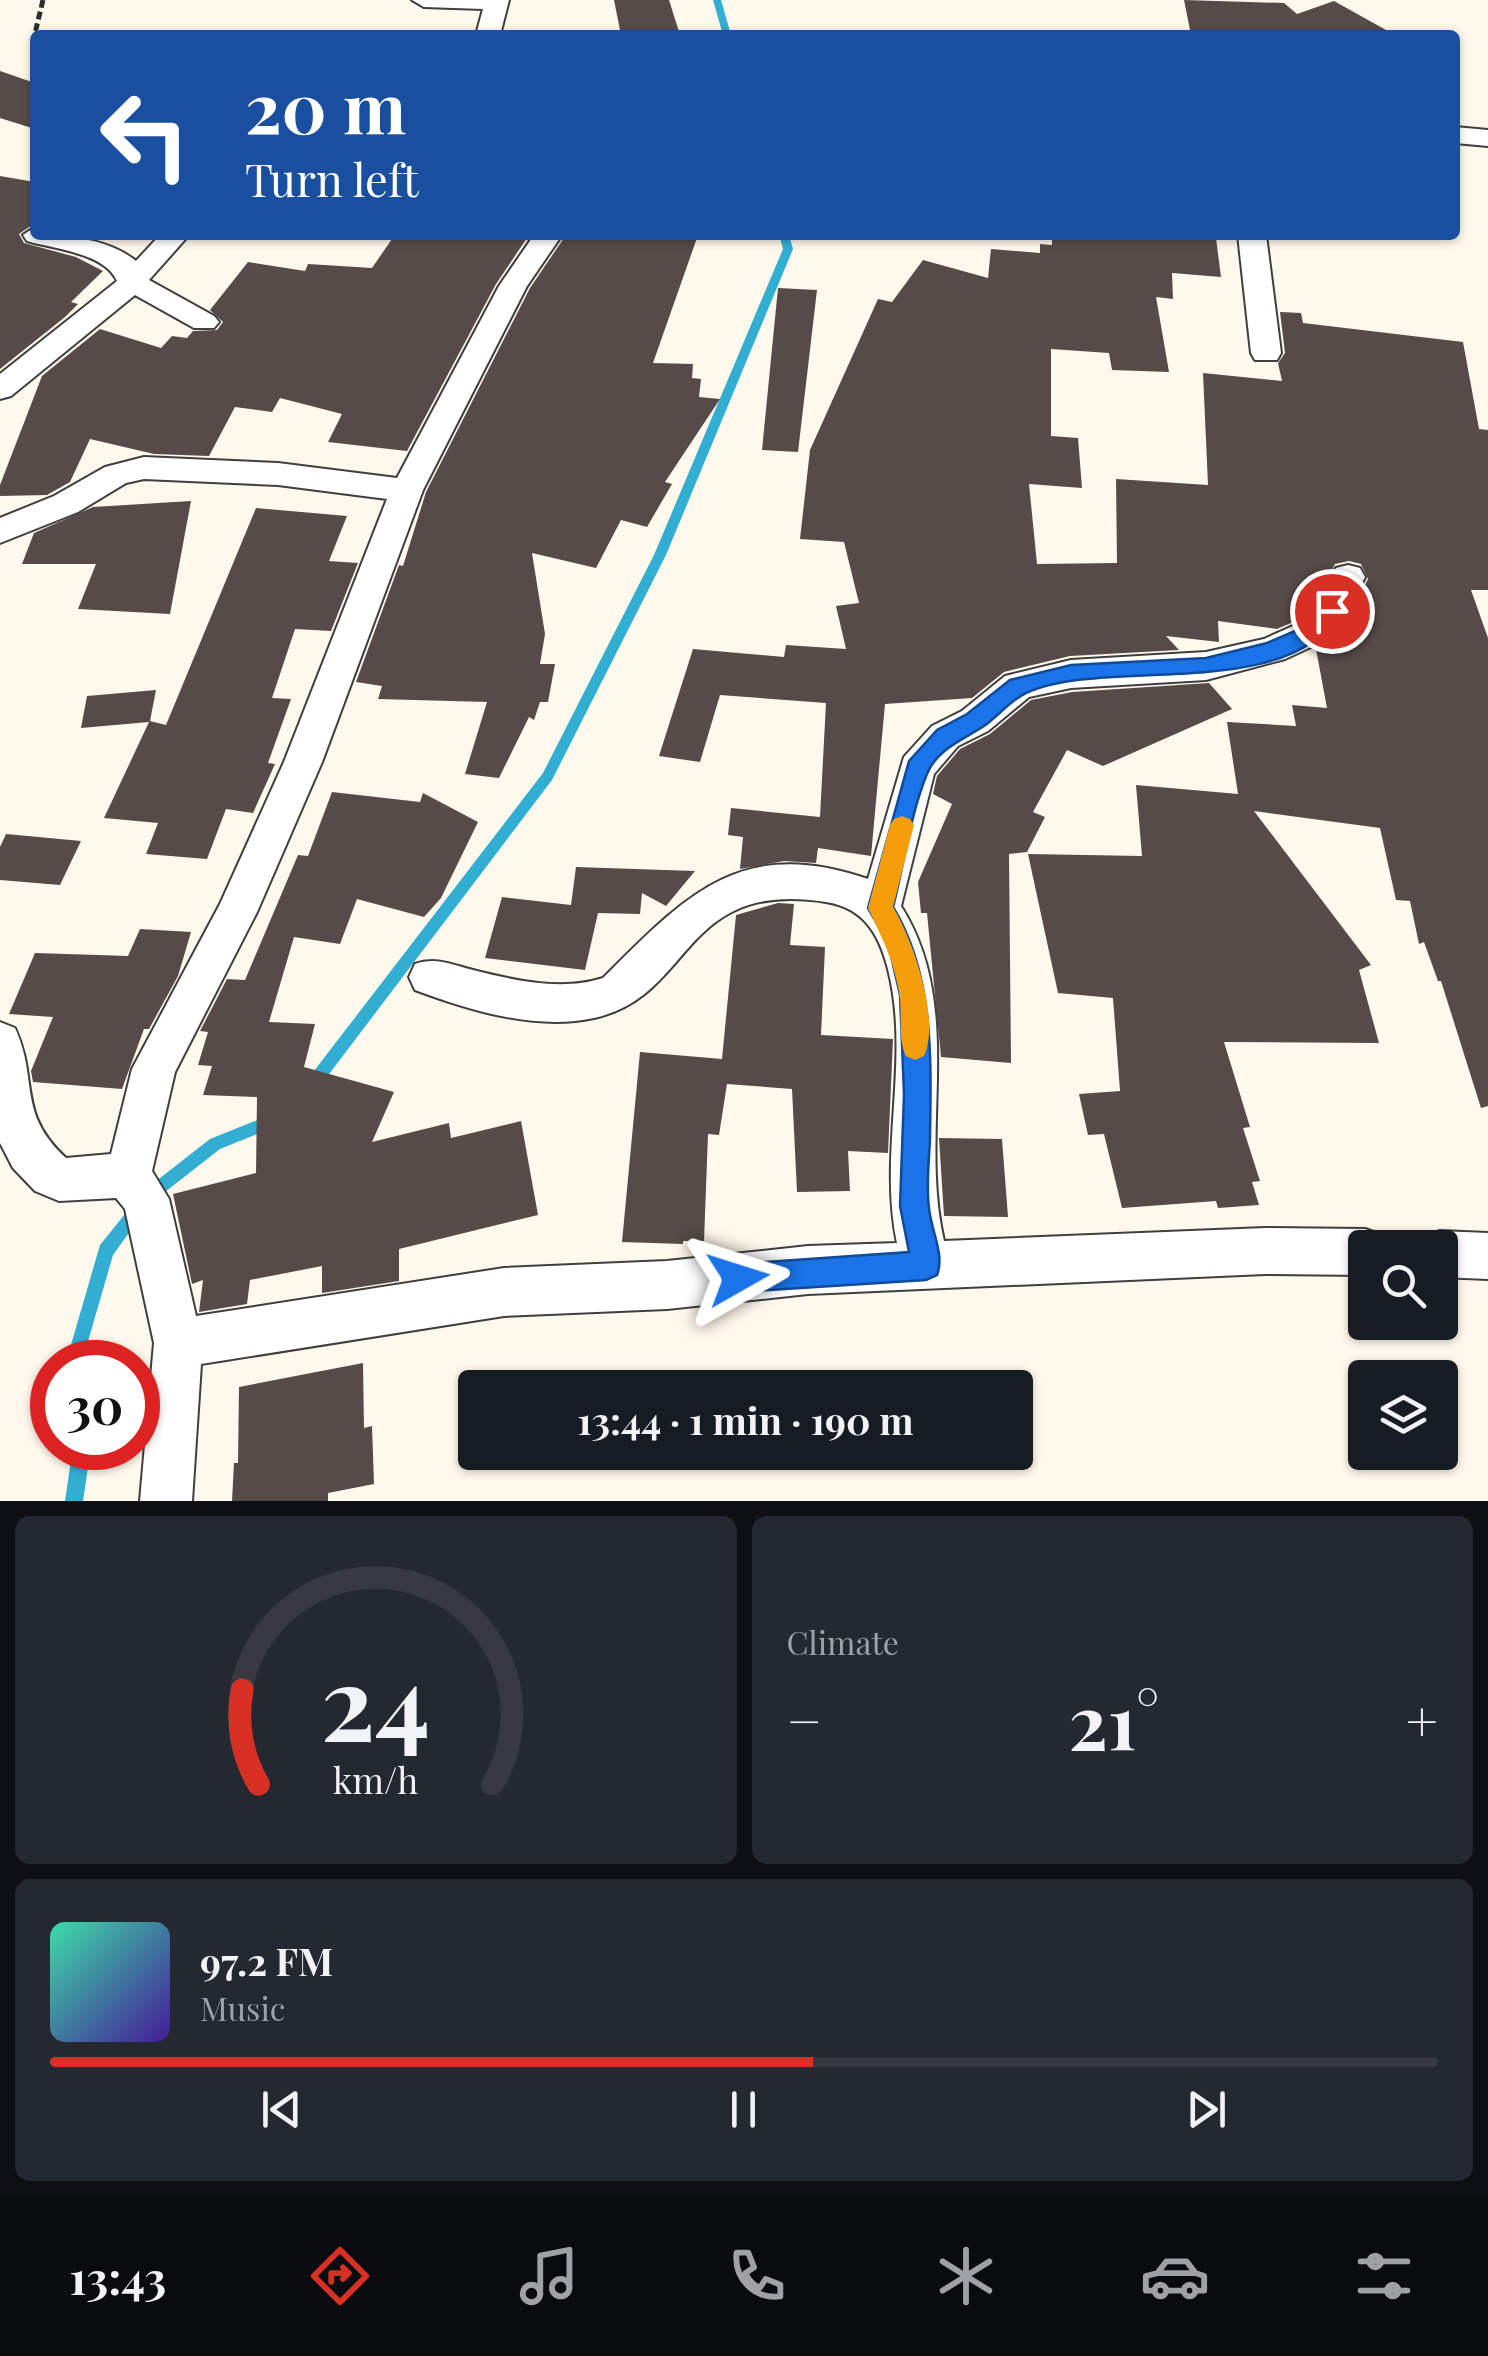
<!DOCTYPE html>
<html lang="en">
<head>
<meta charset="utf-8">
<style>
  :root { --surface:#171b24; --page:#242831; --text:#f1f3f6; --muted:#9ea1a6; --line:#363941; --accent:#d93025 }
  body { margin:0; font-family:"Playfair Display",serif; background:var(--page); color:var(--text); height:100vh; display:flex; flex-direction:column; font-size:38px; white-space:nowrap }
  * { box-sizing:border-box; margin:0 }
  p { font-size:32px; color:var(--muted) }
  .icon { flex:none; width:55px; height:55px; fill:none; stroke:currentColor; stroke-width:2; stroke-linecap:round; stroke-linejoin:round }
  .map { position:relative; height:1501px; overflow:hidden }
  .details { display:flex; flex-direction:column; gap:15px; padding:15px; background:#0d0f14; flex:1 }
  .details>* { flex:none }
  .top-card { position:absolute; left:30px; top:30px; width:1430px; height:210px; border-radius:10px; box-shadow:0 2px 8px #0004; background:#1a4fa0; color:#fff; overflow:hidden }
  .fabs { position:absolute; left:1348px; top:1230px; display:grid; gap:20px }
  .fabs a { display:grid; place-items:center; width:110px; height:110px; border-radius:10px; background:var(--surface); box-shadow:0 2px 8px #0004; font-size:50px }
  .speed { position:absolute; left:30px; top:1340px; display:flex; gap:20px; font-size:50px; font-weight:700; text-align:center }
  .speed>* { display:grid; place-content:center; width:130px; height:130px; border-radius:50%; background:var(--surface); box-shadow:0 2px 8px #0004; line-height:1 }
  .speed .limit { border:15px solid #d22; background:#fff; color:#111 }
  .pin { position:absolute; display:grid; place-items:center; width:85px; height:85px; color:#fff; margin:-42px; border:5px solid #fff; border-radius:50%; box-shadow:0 2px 10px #0007 }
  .me { position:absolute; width:110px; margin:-55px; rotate:84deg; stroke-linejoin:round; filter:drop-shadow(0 0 8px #0008) }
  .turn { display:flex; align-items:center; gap:35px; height:210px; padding:0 50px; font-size:45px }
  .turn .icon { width:130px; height:130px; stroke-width:2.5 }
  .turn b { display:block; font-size:70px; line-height:85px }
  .big { font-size:75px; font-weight:700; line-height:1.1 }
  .details .widget { flex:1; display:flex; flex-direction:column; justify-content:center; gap:15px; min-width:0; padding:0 35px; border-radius:15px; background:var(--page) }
  .details .dial { align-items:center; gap:0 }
  .dial svg { height:260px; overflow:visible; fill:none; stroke:var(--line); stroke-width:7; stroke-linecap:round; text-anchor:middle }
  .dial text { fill:var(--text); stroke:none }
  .song { display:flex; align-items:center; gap:30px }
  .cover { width:120px; height:120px; border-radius:15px; background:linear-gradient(135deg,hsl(160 70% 55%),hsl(260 70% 35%)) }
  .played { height:10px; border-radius:5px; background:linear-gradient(90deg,var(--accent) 55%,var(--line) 55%) }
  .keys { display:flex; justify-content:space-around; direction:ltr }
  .heat { display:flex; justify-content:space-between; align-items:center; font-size:55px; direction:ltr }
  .details .tiles { flex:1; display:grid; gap:15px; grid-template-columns:1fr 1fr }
  .widget:last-child { grid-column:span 2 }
  .trip { position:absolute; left:458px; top:1370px; width:575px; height:100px; border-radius:10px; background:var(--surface); box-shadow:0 2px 8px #0004; font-weight:700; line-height:100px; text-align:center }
  .dock { display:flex; height:160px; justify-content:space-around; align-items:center; background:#090b0e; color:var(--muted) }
  .dock .icon { width:70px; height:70px }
  .dock .current { color:var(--accent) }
  .dock b { font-size:45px; color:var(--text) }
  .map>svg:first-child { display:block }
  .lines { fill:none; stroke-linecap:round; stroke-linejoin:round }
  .stream { fill:#32aed3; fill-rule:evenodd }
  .building { fill:#564b48 }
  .street-casing { stroke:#3f3f3f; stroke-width:4 }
  .path { stroke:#2e2e2e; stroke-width:5; stroke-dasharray:8 4; stroke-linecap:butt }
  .street { fill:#fff; fill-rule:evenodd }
  .route { fill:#1a73e8; stroke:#114b97; stroke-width:2.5 }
  .slow { fill:#f59e0b }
</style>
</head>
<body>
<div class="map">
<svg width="1488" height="1501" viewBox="0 0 1488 1501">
  <rect width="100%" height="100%" fill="#fff8ec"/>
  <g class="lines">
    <path class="stream" d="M713,0H721L731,35H723Z
      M779,235H789L793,249L666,555L552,780L317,1090L312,1092L307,1090L305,1085L307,1080L543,773L654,555L783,249Z
      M270,1115L275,1117L277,1122L275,1127L220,1149L156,1199L151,1201L146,1199L143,1194L146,1189L210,1139Z
      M138,1201L143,1204L146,1209L113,1255L82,1362H66L100,1245L133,1204Z
      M69,1448H85L88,1467L83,1501H65L70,1467Z"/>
  </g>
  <path class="building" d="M614,0H669L680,35H621Z
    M1184,0L1284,3L1297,14L1334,1L1395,35H1191Z
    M0,71L35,83V129L0,118Z
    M0,176L35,182V223L19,234L24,243L76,257L103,271L71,302L78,304L65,317L0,369Z
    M411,235H529L496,284L407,451L328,442L342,414L280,398L272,412L235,407L209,456L154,454L90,439L70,482L47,495L0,496V485L42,376L100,329L161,348L172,336L187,338L193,331L217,330L223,322L210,310L248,262L305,271L308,264L372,268L394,236L409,238Z
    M566,235H698L653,363L693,364L692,378L701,379L699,397L720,399L665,482L672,484L647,527L621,520L596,568L532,553L545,634L540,664H555L548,702H540L534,720L529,717L499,778L465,774L487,702L378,699L382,686L356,682L399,565L403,566L426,492L530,288Z
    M1052,235L1216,238L1221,277L1172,273L1173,299L1156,297L1169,372L1112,370L1109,353L1051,349V436L1078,438L1082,488L1029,484L1037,564L1117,563L1116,479L1208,485L1203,373L1282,381L1278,363L1285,353L1280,312L1301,313L1303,323L1463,342L1479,429L1488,430V590H1471L1488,638V1106L1481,1108L1441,981H1438L1424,942L1419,944L1410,901L1396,900L1380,828L1254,811L1371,965L1359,970L1379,1043L1224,1042L1250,1127L1243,1128L1260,1181L1252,1182L1259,1205L1218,1208L1216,1201L1122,1208L1104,1134L1088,1135L1079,1094L1120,1091L1113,998L1058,993L1028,854L1142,856L1136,785L1238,794L1227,722L1296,726L1292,705L1327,708L1316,649L1329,642L1347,622L1368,579L1361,564L1349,561L1335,564L1315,602L1300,619L1277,629L1218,621L1219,642L1166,636L1179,650L1070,656L1004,672L972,698L885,704L871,856L818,848L816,863L784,861L740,869L743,837L728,835L731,808L820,817L826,703L720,695L700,762L659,756L693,649L784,657L786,645L846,649L836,606L859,603L844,542L800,539L810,450L878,299L892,302L923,260L988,278L991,249L1040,253V244L1052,245Z
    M778,288L817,290L798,452L762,450Z
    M191,501L170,614L78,609L96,564H22L34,533L93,507Z
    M256,508L347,516L329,561L358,563L331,631L295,629L272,698L291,699L268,763L275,764L253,813L226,809L207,859L146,854L158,823L104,818L149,722L81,728L87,696L156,690L150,721L166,725Z
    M1209,683L1232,709L1103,766L1067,750L1033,812L1045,817L1027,852L1009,854L1011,1063L941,1057L927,913H921L918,882L952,804L933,794L937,776L960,749L990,734L1031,700L1072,692Z
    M332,792L420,802L423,793L478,822L441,898L424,917L357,899L340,944L294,937L269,1022L315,1024L304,1067L394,1092L372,1142L449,1123L451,1138L521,1121L538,1215L399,1249V1281L322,1293V1266L250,1280L247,1304L199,1312L203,1280L192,1284L173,1194L256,1173L257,1097L203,1095L212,1066L198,1065L208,1032L200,1031L227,979L245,980L298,855L308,856Z
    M6,834L81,841L60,885L0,880V847Z
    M576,867L695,871L666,906L642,893L640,914L598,913L585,970L485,958L502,897L571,905Z
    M778,903L794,904L790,945L825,947L821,1035L893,1039L888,1153L848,1151L850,1191L797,1192L792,1089L727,1084L719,1135L708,1134L704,1241H683V1244L622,1242L640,1052L722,1059L736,915Z
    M140,929L191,932L178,976L149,1029H144L122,1089L33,1082L31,1071L53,1017L9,1014L35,953L128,956Z
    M939,1138L1002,1139L1008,1217L944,1216Z
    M363,1363L364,1428L372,1426L374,1484L328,1493V1501H232L234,1463H238L239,1387Z"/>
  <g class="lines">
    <g class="street-casing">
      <path id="street" d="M412,0H509L500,35H476L483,9L424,7Z
        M1455,127L1488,130V146L1455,143Z
        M35,227V235C68,235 109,239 136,261L160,235H189L149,280L214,316L219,322L214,328H194L135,295L11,396L0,399V374L117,281C105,253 54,249 27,241L23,235Z
        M534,235H562L527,286L423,490L322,762L257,912L175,1072L152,1171L169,1199L196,1316L504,1268L667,1261L808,1246L897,1243C878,1153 911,1059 888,969C879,934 864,908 826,902C679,879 695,996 594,1018C536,1031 469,1010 415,990L409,977L415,964C437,956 455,966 477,971C517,981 563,991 603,978C686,895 741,835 868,879L904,757L932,726L962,711L1005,676L1071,660L1206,652L1264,639L1302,622L1318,604L1336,568L1348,565L1360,568L1365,577L1344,620L1326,640L1285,659L1206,680L1071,688L1029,697L988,731L958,746L934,774L901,906C966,1009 918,1129 944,1241L1265,1228L1365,1229L1382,1235L1387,1248H1365V1275L1265,1274L808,1294L667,1309L504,1316L201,1364L192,1501H140L154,1343L125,1209L116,1198L59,1201L35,1191L13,1168L0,1143V1022L15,1028C39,1080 16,1112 66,1158L111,1154L132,1069L220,904L284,762L387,499L278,485L144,479L126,483L78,512L0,543V518L54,496L105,467L144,457L278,463L397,478L499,286Z
        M1238,235H1266L1281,353L1277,360H1255L1251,353Z
        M1440,1231L1488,1233V1279L1440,1277V1248H1419L1423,1237Z"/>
    </g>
    <path class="path" d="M43,0L36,29L44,35"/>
    <use href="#street" class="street"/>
  </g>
  <path class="route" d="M1332,603L1342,611C1286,704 1109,656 1026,693C1011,700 998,716 984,726C963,740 937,749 927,774C910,815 904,865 893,907C935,976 931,1061 930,1139C929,1161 926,1186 929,1208C931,1230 945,1255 937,1275L926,1280L738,1292L727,1288L723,1278L727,1268L738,1264L909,1252L900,1206L904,1094L900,995L888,943L868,908L909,761L937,730L967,714L1010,680L1071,665L1206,658L1267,643L1307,626L1324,605Z"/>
  <path class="slow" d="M902,816L910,819L914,825L893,907C913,940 941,1020 924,1056L915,1060L906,1056C897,1037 903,1013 899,992C893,958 882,938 868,908L890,825L894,819Z"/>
</svg>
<div class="fabs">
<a><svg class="icon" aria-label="search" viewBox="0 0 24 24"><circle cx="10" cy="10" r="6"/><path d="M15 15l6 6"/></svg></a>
<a><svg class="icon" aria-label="layers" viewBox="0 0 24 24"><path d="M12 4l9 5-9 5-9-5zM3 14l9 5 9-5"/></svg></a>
</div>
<div class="speed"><div class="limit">30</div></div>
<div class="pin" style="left:1332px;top:611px;background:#d93025"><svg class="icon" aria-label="arrive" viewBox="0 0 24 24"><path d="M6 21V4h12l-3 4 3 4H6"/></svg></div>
<svg class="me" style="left:738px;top:1278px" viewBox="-20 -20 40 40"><path d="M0-17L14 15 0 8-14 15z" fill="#1a73e8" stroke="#fff" stroke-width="4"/></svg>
<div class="trip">13:44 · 1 min · 190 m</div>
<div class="top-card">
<div class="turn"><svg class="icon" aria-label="left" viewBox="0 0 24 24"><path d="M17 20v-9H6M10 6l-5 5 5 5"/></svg><div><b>20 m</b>Turn left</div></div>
</div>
</div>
<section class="details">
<div class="tiles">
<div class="widget dial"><svg viewBox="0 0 100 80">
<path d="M14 69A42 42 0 1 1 86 69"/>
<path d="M14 69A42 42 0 0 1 9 40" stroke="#d93025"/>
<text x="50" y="56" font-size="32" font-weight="700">24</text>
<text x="50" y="72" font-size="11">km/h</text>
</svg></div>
<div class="widget"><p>Climate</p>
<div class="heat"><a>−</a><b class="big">21°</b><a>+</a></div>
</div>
<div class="widget">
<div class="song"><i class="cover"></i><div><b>97.2 FM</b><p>Music</p></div></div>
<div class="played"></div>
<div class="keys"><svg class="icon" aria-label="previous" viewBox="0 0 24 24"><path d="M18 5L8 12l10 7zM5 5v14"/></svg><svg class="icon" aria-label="pause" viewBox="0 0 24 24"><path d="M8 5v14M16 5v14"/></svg><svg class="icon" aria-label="next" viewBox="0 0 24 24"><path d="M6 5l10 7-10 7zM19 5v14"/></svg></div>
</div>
</div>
</section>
<nav class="dock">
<b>13:43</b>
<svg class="icon current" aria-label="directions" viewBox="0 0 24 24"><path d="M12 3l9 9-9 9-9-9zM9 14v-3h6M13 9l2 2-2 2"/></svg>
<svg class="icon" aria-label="music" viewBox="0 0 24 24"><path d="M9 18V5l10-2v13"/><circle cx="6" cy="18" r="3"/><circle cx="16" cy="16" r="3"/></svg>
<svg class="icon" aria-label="phone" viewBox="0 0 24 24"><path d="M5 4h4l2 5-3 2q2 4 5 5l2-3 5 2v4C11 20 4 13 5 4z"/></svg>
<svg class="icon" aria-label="climate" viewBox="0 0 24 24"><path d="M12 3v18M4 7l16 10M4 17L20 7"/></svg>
<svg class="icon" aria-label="car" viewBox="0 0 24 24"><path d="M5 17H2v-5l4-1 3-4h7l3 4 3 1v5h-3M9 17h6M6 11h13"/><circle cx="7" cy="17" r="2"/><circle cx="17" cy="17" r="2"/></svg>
<svg class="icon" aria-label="filters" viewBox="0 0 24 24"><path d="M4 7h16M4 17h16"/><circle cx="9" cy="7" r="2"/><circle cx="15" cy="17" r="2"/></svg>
</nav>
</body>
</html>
